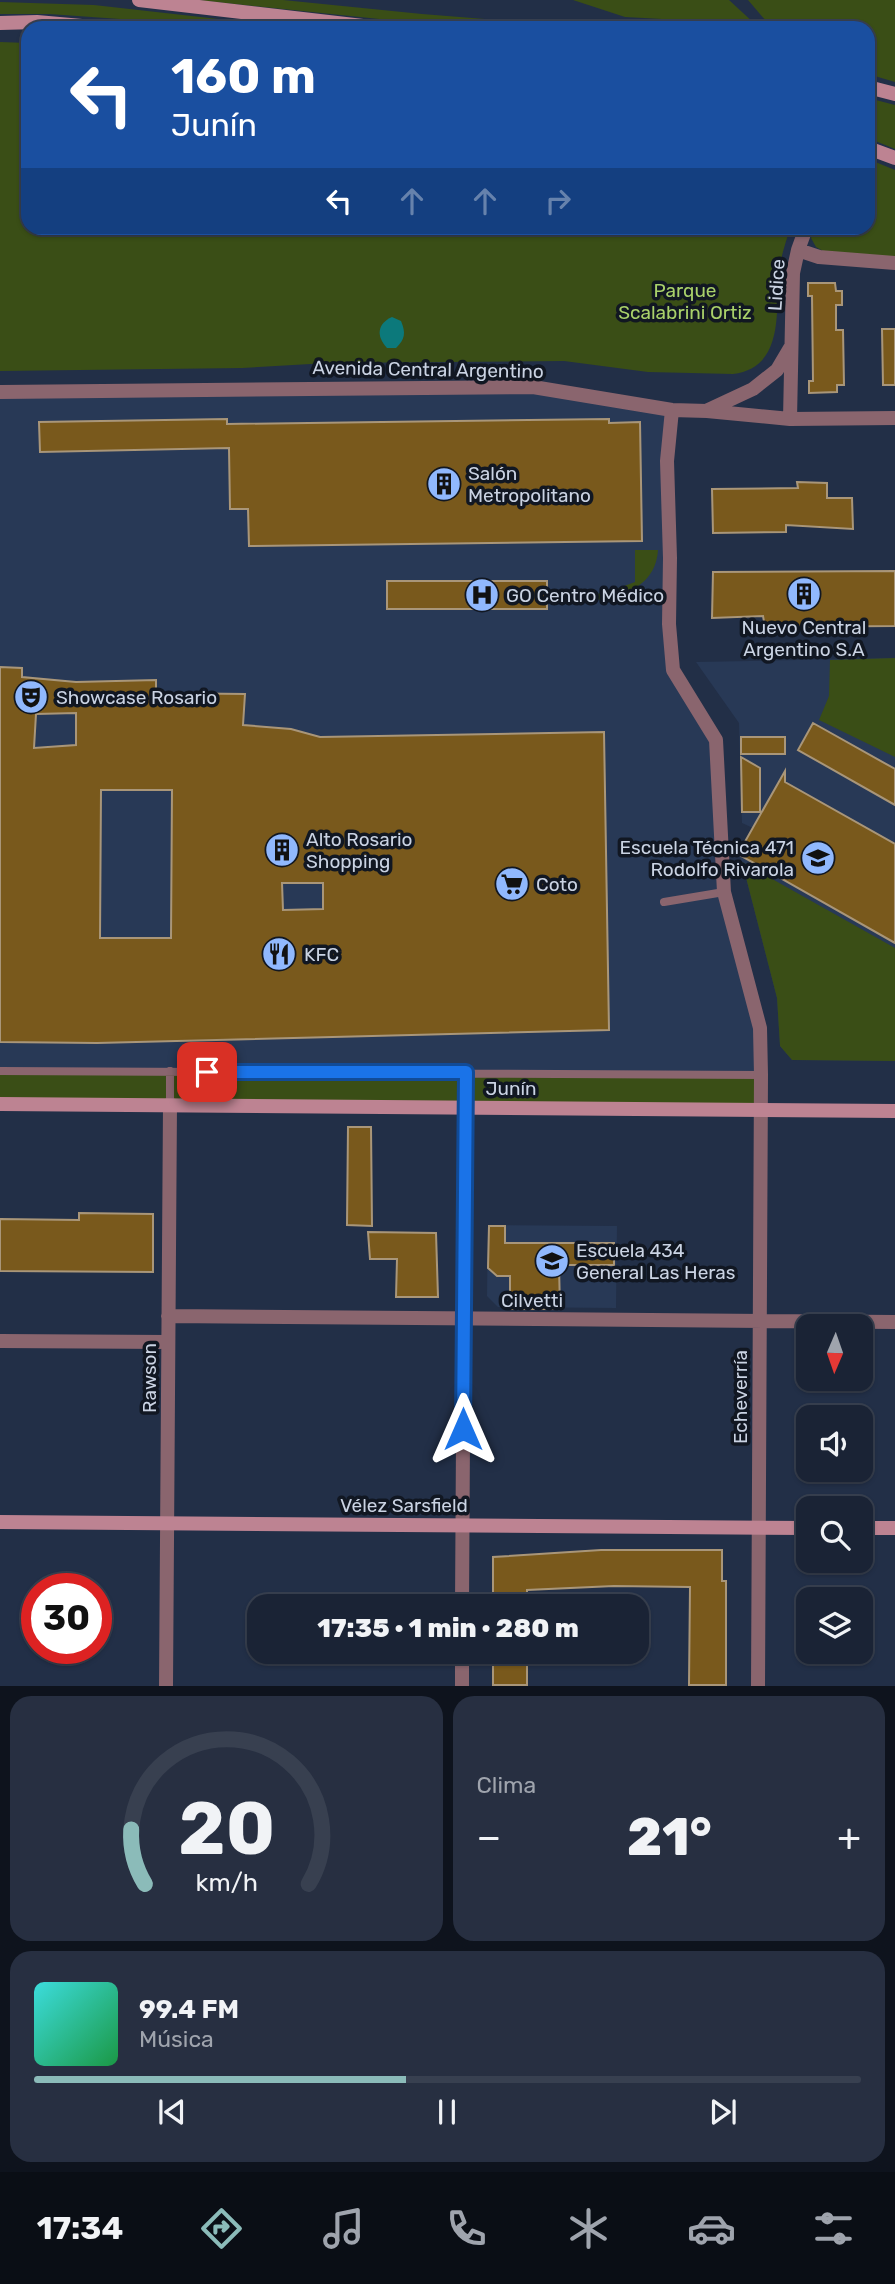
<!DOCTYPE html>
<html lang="es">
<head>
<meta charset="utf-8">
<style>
  :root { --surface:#1a2335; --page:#272f41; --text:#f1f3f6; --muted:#9fa4ad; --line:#384050; --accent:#8bbbb9 }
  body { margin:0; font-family:Rubik,sans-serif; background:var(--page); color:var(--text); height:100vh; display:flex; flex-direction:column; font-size:26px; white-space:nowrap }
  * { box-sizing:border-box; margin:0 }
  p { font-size:23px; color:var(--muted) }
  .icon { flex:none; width:38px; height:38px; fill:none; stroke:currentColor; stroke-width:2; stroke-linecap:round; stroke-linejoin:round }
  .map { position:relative; height:1686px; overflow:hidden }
  .panel { display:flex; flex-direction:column; gap:10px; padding:10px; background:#0e131d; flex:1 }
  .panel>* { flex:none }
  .banner { position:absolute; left:21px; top:21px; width:854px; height:214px; border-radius:21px; box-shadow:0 2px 5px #0004,0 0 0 2px var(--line); background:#1a4fa0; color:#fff; overflow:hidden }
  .needle { width:46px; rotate:182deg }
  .buttons { position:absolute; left:796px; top:1314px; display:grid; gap:14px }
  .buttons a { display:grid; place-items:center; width:77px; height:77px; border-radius:14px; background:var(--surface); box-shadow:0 2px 5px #0004,0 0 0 2px var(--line); font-size:35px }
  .speed { position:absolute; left:21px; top:1573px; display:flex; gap:14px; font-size:35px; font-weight:700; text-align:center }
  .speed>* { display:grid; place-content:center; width:91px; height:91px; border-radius:50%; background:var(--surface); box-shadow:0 2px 5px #0004,0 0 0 2px var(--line); line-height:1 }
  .speed .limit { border:10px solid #d22; background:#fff; color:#111 }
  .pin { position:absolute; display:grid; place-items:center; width:60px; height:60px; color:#fff; margin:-30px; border-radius:14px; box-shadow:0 4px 10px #0006 }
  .me { position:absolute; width:77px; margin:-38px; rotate:0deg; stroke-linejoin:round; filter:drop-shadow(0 0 5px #0008) }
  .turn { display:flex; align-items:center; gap:24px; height:147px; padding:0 35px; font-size:32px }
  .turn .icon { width:91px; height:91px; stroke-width:2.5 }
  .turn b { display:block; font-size:49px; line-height:60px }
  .lanes { display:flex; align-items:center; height:66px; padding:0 35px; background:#0003; justify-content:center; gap:35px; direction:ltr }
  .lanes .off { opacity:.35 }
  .big { font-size:52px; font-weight:800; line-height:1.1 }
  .panel .card { flex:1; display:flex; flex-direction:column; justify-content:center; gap:10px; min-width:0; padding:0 24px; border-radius:21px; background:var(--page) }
  .panel .dial { align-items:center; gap:0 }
  .dial svg { height:182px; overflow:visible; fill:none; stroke:var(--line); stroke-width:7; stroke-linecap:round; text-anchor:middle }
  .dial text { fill:var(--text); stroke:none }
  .song { display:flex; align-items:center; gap:21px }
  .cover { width:84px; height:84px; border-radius:10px; background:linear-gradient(135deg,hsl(180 70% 55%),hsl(140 70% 35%)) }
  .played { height:7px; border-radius:4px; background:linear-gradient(90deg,var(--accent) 45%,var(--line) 45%) }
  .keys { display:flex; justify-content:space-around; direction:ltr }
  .heat { display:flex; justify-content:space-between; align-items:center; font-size:38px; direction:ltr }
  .panel .tiles { flex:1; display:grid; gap:10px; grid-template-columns:1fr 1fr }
  .card:last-child { grid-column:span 2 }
  .trip { position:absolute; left:247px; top:1594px; width:402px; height:70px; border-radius:21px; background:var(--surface); box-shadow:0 2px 5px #0004,0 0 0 2px var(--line); font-weight:800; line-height:70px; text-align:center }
  .dock { display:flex; height:112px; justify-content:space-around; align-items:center; background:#0a0e15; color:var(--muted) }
  .dock .icon { width:49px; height:49px }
  .dock .on { color:var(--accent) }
  .dock b { font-size:32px; color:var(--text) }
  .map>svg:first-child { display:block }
  .built { fill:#283956 }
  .green { fill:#3a4e16 }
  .water { fill:#0c797b }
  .building { fill:#79591c; stroke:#a99679; stroke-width:2; fill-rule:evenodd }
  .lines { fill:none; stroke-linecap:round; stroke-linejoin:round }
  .service { stroke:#8a656e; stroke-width:8 }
  .minor { stroke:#8a656e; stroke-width:14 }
  .secondary { stroke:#bd8392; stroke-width:14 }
  .route-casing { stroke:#114b97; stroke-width:18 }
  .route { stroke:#1a73e8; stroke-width:12 }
  .labels { text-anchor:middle; stroke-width:7; stroke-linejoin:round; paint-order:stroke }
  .street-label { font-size:19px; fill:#cad3e3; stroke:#111722 }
  .park-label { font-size:19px; fill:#a9d16a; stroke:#111722 }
  .poi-label { font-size:19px; fill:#cad3e3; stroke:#111722; text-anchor:start }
</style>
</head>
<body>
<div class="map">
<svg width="895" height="1686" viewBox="0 0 895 1686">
  <rect width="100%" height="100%" fill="#222f47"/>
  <path class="built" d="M533,387L672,410L673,670L716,740L724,892L760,1028L761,1075L0,1071V392Z
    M895,658V1061L792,1060L780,1046L777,998L742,862L738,854L753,828L742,823L739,723L696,662Z
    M488,1225L617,1226L616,1308L498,1307L487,1296Z"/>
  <path class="green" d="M197,0H283L422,14L596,28H466Z
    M573,0H729L755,24L625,17Z
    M748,0H895V82L868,74V28H772Z
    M0,2L94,5L297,28H200L134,20L49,14H0Z
    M0,42L28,43V228H790C786,242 781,256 779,270C775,309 786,367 733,374L648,372L564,361L328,363L242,368L0,371Z
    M868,98L895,105V149L868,138Z
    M868,159L895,170V257L823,251L816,247L811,238L815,228H868Z
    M635,550H658C655,596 606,598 571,604L569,599L608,592L635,582Z
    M895,658V757L819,720L829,696L830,660Z
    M742,862L895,948V1061L792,1060L780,1046L777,998Z
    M0,1071L761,1075V1109L0,1104Z"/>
  <path class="water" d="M392,317L401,321C406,333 405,339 396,348H387C376,336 377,324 392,317Z"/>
  <path class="building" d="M808,283H835L836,291H842V305H836V330H843L844,385H837V392L809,393V381H813L812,296H808Z
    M882,329H895V385H883Z
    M227,419V424L609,419V423L640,422L642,541L249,546L248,509H230L229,448L40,452L39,422Z
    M797,482L827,483V498H852L853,529L786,525V532L713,533L712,489L798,488Z
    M895,571V626L765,627L763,616L712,618L713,572Z
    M387,581H547V609H387Z
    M0,667L22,668V677L76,682L156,680V693L245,694L243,725L291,729L320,737L604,732L609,1030L97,1043L0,1042ZM76,713V745L34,748L36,714ZM101,790H172L171,938H100ZM282,883H323V909L283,910Z
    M813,723L895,769V805L798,750Z
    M741,737H785V754H741Z
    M741,757L760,768V812H742Z
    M785,771V782L895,844V943L738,854Z
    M348,1127H371L372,1226L347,1225Z
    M79,1213L153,1214V1272L0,1271V1219L79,1220Z
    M489,1226H505V1243H614V1265H559L560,1309H510V1276H497L488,1268Z
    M368,1232L436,1233L438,1297H396L397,1259H370Z
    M601,1550H722V1581H726V1685H689L690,1587L614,1586L527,1590V1606H493V1557Z
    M493,1652H527V1685H493Z"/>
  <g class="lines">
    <path class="service" d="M664,902L724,892
      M0,1071L761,1075
      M170,1104V1071
      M465,1107V1072"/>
    <path class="minor" d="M798,250L819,257L895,263
      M0,392L533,387L672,410L707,411L790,419L895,418
      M672,410L667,461L670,558L669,624L673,670L716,740L724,892L760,1028L761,1075L758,1686
      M708,410L753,389L777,370L790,348
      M790,419L793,273L798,250L806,228
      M168,1316L895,1322
      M0,1341L168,1342
      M462,1606L465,1107
      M166,1686L170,1104
      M462,1686V1652"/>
    <path class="secondary" d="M139,0L380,28
      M0,23L37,22L104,28
      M868,87L895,94
      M868,148L895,158
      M0,1104L895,1111
      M0,1522L808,1528
      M861,1528H895"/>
  </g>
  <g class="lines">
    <g class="route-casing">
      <path id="route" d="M207,1072H466L463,1429"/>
    </g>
    <use href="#route" class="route"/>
  </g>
  <defs>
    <g id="building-disc" transform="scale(1.75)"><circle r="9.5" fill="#90b8fd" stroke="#111722"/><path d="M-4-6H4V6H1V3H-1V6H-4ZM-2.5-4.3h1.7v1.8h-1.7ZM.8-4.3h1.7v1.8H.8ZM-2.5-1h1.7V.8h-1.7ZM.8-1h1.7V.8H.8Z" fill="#111"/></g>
    <g id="hospital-disc" transform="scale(1.75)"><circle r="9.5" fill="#90b8fd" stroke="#111722"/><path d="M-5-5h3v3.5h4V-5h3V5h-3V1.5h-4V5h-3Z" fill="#111"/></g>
    <g id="theatre-disc" transform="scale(1.75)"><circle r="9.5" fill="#90b8fd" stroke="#111722"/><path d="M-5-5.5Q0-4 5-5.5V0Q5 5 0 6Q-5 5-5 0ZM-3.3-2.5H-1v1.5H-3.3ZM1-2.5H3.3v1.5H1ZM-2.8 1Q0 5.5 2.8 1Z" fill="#111"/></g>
    <g id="school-disc" transform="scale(1.75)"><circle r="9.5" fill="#90b8fd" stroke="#111722"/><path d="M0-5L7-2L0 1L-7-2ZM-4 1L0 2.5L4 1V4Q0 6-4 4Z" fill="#111"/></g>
    <g id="supermarket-disc" transform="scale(1.75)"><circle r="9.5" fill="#90b8fd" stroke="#111722"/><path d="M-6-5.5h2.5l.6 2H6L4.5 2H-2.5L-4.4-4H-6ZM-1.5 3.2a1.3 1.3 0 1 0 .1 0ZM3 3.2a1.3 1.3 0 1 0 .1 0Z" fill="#111"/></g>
    <g id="restaurant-disc" transform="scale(1.75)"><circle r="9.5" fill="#90b8fd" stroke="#111722"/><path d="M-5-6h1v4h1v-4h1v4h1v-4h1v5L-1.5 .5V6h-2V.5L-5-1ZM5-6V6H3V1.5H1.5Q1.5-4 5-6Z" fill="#111"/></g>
  </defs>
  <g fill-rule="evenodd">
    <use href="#building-disc" x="444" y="484"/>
    <use href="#building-disc" x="804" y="594"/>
    <use href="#hospital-disc" x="482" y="595"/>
    <use href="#theatre-disc" x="31" y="697"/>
    <use href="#building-disc" x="282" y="850"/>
    <use href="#school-disc" x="818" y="858"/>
    <use href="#supermarket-disc" x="512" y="884"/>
    <use href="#restaurant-disc" x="279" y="954"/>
    <use href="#school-disc" x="552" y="1261"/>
  </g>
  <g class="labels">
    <g class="street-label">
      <text transform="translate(776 285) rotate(-86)" y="7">Lidice</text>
      <text transform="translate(428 369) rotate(1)" y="7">Avenida Central Argentino</text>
      <text x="511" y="1095">Junín</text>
      <text x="532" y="1307">Cilvetti</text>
      <text transform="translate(149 1378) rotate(-90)" y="7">Rawson</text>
      <text transform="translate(740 1397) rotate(-90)" y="7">Echeverría</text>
      <text x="404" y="1512">Vélez Sarsfield</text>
    </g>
    <g class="park-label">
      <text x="685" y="297">Parque<tspan x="685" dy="22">Scalabrini Ortiz</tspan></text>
    </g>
    <g class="poi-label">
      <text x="468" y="480">Salón<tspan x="468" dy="22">Metropolitano</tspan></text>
      <text x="506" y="602">GO Centro Médico</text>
      <text x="804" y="634" text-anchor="middle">Nuevo Central<tspan x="804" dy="22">Argentino S.A</tspan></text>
      <text x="56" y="704">Showcase Rosario</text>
      <text x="306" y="846">Alto Rosario<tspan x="306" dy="22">Shopping</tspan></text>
      <text x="794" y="854" text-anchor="end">Escuela Técnica 471<tspan x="794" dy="22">Rodolfo Rivarola</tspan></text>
      <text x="536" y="891">Coto</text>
      <text x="304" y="961">KFC</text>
      <text x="576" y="1257">Escuela 434<tspan x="576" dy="22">General Las Heras</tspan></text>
    </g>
  </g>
</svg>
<div class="buttons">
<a><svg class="needle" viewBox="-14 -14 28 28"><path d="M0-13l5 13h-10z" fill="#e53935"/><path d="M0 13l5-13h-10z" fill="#9fa4ad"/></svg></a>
<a><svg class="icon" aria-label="sound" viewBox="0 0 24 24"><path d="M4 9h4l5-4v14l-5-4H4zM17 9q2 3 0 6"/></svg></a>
<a><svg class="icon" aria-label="search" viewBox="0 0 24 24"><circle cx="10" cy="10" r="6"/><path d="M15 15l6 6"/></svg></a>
<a><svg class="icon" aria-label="layers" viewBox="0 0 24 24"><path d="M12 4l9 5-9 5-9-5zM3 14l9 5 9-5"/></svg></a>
</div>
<div class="speed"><div class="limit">30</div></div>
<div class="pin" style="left:207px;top:1072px;background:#d93025"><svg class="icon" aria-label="arrive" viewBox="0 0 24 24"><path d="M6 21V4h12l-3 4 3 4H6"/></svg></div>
<svg class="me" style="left:463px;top:1429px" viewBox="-20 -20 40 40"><path d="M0-17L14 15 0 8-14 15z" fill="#1a73e8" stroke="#fff" stroke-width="4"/></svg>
<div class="trip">17:35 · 1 min · 280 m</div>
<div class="banner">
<div class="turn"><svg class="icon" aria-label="left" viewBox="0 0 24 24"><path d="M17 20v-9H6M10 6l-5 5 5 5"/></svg><div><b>160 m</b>Junín</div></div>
<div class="lanes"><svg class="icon" aria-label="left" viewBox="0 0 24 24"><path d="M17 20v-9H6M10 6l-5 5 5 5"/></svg><svg class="icon off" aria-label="ahead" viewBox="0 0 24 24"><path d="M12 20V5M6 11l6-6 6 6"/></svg><svg class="icon off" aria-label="ahead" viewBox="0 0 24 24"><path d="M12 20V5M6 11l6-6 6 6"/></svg><svg class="icon off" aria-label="right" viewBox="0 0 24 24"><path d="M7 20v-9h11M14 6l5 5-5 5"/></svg></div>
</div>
</div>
<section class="panel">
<div class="tiles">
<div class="card dial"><svg viewBox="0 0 100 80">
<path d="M14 69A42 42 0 1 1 86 69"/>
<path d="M14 69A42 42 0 0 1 8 45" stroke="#8bbbb9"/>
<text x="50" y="56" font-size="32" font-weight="700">20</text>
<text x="50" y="72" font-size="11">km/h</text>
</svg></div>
<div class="card"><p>Clima</p>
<div class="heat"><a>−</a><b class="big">21°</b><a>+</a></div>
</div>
<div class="card">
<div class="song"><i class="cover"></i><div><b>99.4 FM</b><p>Música</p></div></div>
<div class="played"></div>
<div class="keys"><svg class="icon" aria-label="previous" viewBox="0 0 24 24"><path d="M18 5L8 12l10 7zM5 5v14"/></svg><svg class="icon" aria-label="pause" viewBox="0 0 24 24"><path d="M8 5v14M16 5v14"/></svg><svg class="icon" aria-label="next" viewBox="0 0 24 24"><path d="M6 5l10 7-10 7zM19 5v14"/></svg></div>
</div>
</div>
</section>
<nav class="dock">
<b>17:34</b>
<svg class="icon on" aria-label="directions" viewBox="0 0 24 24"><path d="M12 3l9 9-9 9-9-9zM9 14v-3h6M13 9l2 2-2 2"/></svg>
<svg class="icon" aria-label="music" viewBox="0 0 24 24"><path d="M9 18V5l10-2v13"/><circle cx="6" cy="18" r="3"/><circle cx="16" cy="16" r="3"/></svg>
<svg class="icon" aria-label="phone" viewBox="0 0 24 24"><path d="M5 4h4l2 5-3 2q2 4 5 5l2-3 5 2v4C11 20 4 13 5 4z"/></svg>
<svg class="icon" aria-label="climate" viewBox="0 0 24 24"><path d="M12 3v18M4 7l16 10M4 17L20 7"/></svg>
<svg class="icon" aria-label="car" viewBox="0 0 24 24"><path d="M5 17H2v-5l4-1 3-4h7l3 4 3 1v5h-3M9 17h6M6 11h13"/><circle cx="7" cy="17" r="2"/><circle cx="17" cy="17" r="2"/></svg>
<svg class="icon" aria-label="filters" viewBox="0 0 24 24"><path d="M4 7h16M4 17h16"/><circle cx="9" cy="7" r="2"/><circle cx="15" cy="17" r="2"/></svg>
</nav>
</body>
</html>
